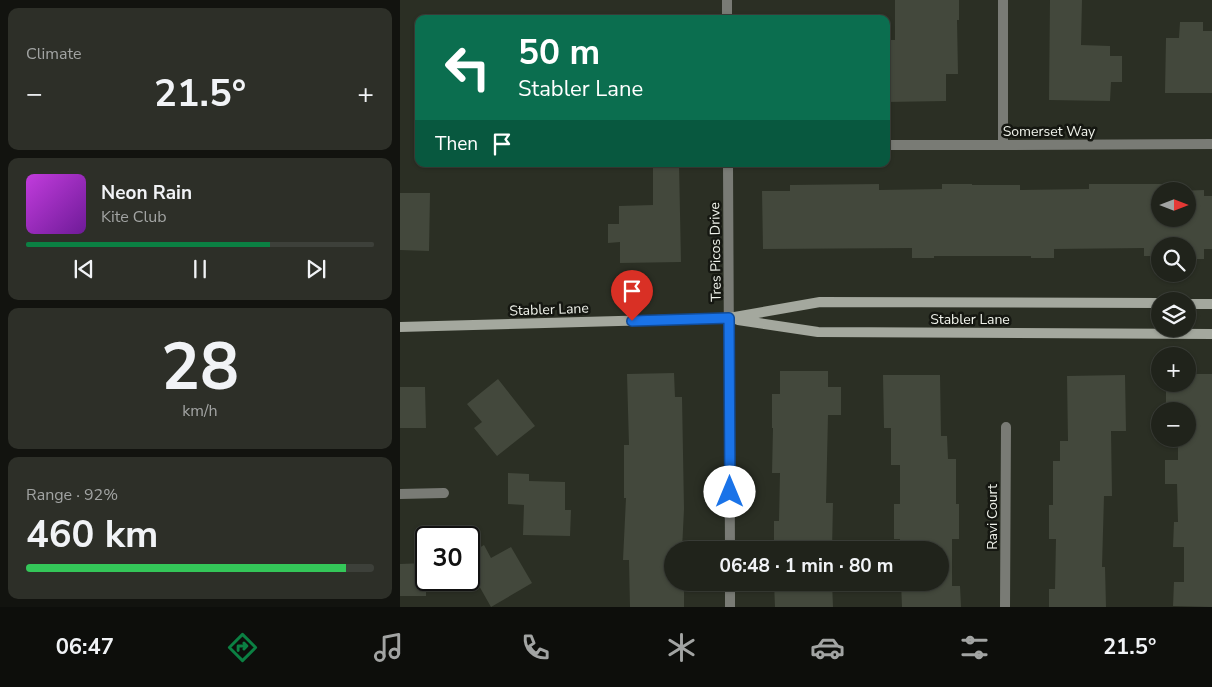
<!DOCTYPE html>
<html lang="en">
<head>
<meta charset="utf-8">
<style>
  :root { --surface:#20231b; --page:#2d2f28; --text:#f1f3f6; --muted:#a2a4a3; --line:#3d403a; --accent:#0b8043 }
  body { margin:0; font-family:"Nunito Sans",sans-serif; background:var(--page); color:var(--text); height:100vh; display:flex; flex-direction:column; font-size:19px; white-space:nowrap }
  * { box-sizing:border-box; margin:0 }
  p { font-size:16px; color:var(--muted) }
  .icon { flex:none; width:28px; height:28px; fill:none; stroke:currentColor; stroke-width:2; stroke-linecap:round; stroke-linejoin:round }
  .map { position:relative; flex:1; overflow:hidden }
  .drawer { display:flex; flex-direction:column; gap:8px; padding:8px; background:#12130f; width:400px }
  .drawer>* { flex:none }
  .banner { position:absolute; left:15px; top:15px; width:475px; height:152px; border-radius:10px; box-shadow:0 1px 4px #0004,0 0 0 1px var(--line); background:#0b6e4f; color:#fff; overflow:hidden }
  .needle { width:32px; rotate:90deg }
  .buttons { position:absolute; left:751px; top:182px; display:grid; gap:10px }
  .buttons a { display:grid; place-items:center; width:45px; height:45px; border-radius:50%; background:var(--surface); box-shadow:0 1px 4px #0004,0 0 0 1px var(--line); font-size:25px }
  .speed { position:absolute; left:15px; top:526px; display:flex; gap:10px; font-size:25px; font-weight:700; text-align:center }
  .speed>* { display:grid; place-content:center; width:65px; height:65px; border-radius:50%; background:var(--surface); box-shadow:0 1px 4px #0004,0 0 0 1px var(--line); line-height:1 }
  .speed .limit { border:2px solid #111; border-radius:8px; background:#fff; color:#111 }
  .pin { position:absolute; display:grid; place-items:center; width:42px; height:42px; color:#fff; margin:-51px -21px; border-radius:50% 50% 50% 0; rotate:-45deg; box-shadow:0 0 5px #0007 }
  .pin .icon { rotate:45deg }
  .me { position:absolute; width:55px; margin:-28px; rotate:0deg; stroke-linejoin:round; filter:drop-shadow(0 0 4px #0008) }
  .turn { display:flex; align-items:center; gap:18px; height:105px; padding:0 20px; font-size:22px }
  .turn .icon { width:65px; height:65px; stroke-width:2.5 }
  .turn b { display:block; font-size:35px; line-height:42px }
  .then { display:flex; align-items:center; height:48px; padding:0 20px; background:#0003; gap:10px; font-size:19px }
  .big { font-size:38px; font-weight:700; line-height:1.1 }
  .drawer .card { flex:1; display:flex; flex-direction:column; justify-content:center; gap:8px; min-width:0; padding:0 18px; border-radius:10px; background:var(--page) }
  .drawer .dial { align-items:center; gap:0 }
  .dial b { font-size:65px; line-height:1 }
  .song { display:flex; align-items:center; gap:15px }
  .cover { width:60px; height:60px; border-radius:8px; background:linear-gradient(135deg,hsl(290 70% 55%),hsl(280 70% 35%)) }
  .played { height:5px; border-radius:2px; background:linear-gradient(90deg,var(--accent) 70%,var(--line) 70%) }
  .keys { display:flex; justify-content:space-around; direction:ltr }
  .heat { display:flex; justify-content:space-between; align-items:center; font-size:28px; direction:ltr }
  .charge { height:8px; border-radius:4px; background:linear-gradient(90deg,#34c759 92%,var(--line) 0) }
  .trip { position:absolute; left:264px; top:541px; width:285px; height:50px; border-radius:25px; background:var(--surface); box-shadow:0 1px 4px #0004,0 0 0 1px var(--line); font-weight:700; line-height:50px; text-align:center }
  .tabs { display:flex; height:80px; justify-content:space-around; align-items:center; background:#0d0e0b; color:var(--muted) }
  .tabs .icon { width:35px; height:35px }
  .tabs .on { color:var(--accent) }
  .tabs b { font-size:22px; color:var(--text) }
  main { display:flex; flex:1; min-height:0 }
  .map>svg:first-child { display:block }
  .building { fill:#43483c; fill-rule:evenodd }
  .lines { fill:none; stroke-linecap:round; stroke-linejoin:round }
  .street { stroke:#797b75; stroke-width:10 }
  .secondary { stroke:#a4a89e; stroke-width:10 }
  .route-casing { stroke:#114b97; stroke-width:12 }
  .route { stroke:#1a73e8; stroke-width:9 }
  .labels { text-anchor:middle; stroke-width:5; stroke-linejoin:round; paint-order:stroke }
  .street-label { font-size:14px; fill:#f0f3eb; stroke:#151711 }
</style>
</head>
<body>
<main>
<section class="drawer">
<div class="card"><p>Climate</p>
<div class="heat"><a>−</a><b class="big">21.5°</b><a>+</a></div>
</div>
<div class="card">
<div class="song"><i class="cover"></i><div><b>Neon Rain</b><p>Kite Club</p></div></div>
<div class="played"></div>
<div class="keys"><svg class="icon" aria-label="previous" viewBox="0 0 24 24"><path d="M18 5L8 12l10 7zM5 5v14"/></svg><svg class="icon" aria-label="pause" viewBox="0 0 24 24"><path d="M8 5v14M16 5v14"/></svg><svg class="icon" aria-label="next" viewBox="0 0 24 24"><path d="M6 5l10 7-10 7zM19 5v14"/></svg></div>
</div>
<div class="card dial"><b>28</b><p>km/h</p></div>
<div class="card"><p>Range · 92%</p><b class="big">460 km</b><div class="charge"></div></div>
</section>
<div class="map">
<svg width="812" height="607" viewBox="0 0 812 607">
  <rect width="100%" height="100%" fill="#2b2f24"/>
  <path class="building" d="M495,0H559V20H557L558,74H546V101L486,102V40H495Z
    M650,0H682L681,45L710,46V56H722V82H711L710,101L649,100Z
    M780,22H803V31H812V93H765L766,38H779Z
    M253,164H279L281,262L220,263V242L208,243V224H219V206L253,205Z
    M479,184V190L542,189V184H572V185H620V190L689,189V184H778V191L804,190V196H812V249H804V259H788V246H760V256H744V248L654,249V258H631V256H534V258H512V248L363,249L362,191H390V185ZM760,191H788V219H760Z
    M0,193H30L29,251L0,250Z
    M380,371H428V387H441V415H428L426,503H433L432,550H374V521H379L380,473H372L373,428H372V394H380Z
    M274,373L275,397H282L284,509L282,550H272V582H284V607H230L229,560H223L226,498H224V445H229L227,374Z
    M788,374H812V607L773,606L774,582H784V547H773L774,522H778L777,484H765V460H778V439H788V411H766V384H788Z
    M483,375H540L541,436H547L548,459H556V504H559V539H552V586H560L561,607H502L501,582H540V550H500V539H494V504H500V465H491V428H484Z
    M725,375L726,431H711L712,496H704L702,567H705L706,607H649V589H655L656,539H649V505H653V461H660V441H668L667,376Z
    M98,379L135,426L97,456L74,428L82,422L67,404Z
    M0,387H25L26,428H0Z
    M108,473L129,474V481L165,482V510H171L170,536L123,535L124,505L108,504Z
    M84,545L91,558L111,547L132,583L91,607L69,568V554Z
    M26,563V596H0V564Z
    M374,582H432L433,607H375Z"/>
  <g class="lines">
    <path class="street" d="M327,0V19
      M603,0V145
      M486,145H603L812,144
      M328,164L330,550
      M0,494L44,493
      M330,582V607
      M605,607L606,427"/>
    <path class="secondary" d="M788,304H812
      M338,320L418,332L812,334
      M0,327L329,318L420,302L760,303"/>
  </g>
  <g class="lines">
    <g class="route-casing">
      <path id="route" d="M232,321L329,318L330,492"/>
    </g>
    <use href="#route" class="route"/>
  </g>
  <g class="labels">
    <g class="street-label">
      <text x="649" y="136">Somerset Way</text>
      <text transform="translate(315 252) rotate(-91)" y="5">Tres Picos Drive</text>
      <text transform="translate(149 309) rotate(-2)" y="5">Stabler Lane</text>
      <text x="570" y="324">Stabler Lane</text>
      <text transform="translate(592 517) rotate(-90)" y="5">Ravi Court</text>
    </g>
  </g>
</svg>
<div class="buttons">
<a><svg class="needle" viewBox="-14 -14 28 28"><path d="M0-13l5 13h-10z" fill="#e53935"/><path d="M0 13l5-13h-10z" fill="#a2a4a3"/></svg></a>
<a><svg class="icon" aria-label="search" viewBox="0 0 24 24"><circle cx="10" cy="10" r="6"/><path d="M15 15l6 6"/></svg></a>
<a><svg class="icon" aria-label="layers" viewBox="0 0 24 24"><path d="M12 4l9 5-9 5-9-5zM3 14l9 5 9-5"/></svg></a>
<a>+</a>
<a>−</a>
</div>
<div class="speed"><div class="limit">30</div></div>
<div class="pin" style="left:232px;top:321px;background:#d93025"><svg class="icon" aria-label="arrive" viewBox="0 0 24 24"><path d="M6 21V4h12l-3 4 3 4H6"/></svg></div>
<svg class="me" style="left:330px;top:492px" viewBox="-20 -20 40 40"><circle r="19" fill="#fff"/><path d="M0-13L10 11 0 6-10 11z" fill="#1a73e8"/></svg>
<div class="trip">06:48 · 1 min · 80 m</div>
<div class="banner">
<div class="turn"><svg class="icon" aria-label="left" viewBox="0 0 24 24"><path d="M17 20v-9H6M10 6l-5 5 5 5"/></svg><div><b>50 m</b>Stabler Lane</div></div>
<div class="then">Then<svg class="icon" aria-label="arrive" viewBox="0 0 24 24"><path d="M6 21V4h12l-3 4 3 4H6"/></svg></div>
</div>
</div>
</main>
<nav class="tabs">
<b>06:47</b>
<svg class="icon on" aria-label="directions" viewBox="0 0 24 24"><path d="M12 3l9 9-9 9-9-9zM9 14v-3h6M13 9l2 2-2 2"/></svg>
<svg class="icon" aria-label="music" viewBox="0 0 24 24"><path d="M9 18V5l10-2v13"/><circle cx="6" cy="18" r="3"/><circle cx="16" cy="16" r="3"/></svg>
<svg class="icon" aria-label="phone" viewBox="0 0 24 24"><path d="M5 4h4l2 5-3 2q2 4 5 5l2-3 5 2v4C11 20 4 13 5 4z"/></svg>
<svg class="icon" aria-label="climate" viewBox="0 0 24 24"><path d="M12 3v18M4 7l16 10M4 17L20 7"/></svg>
<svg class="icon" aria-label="car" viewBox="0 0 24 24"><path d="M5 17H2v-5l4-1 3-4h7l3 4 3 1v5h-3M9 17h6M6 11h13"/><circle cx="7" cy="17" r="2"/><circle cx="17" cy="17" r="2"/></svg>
<svg class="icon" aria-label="filters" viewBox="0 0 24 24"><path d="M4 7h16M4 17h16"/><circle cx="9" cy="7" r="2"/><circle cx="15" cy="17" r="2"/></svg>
<b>21.5°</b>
</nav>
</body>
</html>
